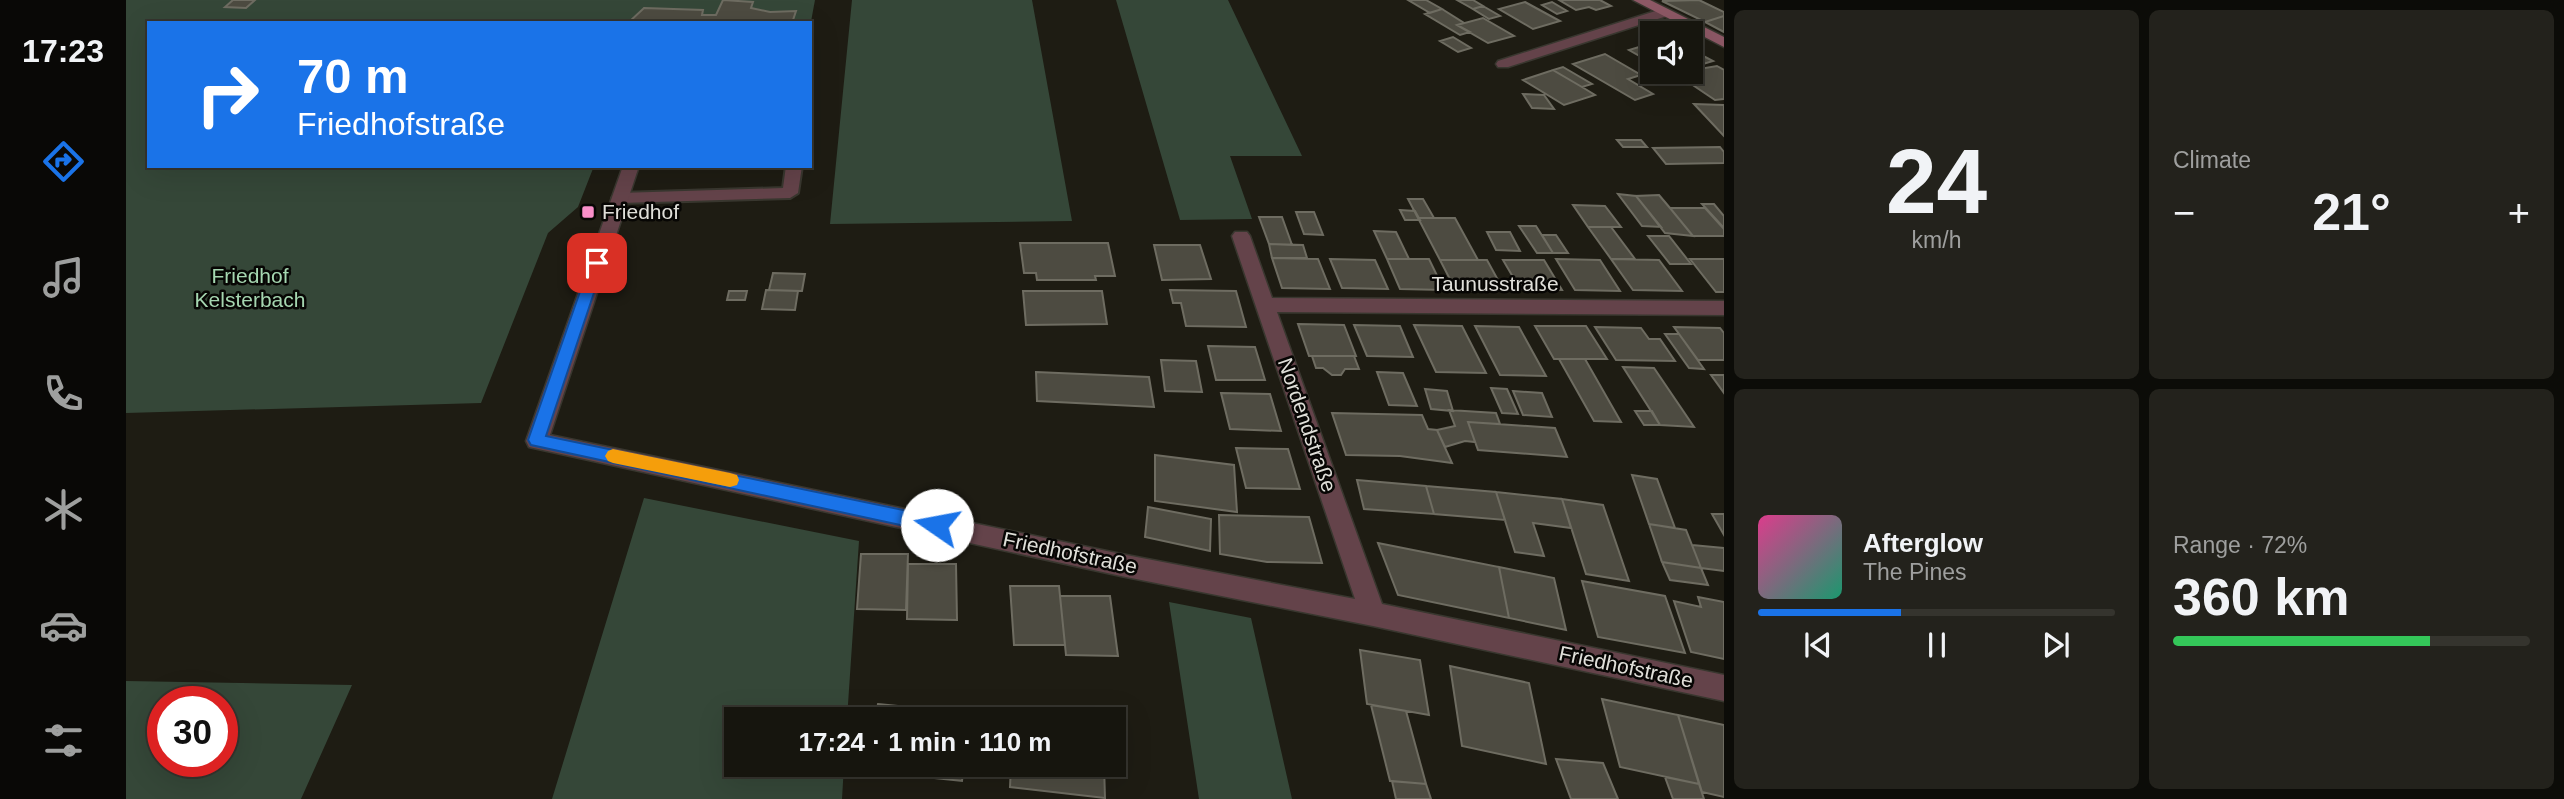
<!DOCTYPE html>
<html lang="en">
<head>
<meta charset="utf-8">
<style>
  :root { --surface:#16150e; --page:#23221c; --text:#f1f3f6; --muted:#9e9f9e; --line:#35342e; --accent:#1a73e8 }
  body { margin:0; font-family:Arial,sans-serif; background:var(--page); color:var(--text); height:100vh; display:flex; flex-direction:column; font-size:26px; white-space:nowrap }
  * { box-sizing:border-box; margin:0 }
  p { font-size:23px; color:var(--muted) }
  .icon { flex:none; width:38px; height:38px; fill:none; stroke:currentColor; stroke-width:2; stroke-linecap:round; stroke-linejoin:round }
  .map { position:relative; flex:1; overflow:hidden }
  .panel { display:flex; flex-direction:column; gap:10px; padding:10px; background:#0c0c08; width:840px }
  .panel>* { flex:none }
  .guide { position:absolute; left:21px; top:21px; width:665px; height:147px; border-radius:0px; box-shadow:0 7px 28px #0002,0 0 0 2px var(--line); background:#1a73e8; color:#fff; overflow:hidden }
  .tools { position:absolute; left:1514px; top:21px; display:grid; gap:14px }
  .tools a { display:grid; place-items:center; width:63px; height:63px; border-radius:0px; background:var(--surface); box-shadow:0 7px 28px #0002,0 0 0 2px var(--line); font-size:35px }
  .speed { position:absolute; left:21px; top:686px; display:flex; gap:14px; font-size:35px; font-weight:700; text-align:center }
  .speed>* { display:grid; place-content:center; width:91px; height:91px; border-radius:50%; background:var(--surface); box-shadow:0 7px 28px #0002,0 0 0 2px var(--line); line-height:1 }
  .speed .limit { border:10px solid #d22; background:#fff; color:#111 }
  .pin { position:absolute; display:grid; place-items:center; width:60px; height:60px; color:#fff; margin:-30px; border-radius:14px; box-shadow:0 4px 10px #0006 }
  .me { position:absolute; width:77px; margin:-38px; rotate:282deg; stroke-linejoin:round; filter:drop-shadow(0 0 5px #0008) }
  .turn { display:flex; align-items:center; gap:24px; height:147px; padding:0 35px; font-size:32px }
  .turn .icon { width:91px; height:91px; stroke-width:2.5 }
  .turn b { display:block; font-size:49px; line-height:60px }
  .big { font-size:52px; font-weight:600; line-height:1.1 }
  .panel .tile { flex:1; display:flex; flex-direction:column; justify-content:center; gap:10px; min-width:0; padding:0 24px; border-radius:10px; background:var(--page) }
  .panel .dial { align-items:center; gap:0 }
  .dial b { font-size:91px; line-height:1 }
  .song { display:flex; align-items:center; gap:21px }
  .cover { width:84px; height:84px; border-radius:10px; background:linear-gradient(135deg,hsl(330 70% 55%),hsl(160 70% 35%)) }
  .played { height:7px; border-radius:4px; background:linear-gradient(90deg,var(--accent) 40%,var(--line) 40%) }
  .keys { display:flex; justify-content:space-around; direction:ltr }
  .heat { display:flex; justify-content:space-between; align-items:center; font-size:38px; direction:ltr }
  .charge { height:10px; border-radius:5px; background:linear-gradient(90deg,#34c759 72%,var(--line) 0) }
  .panel .tiles { flex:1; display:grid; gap:10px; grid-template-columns:repeat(2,1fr) }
  .trip { position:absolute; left:598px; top:707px; width:402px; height:70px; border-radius:0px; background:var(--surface); box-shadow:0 7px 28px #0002,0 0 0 2px var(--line); font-weight:600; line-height:70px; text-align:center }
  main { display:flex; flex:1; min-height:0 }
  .menu { display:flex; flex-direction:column; width:126px; justify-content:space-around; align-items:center; background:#090806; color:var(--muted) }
  .menu .icon { width:49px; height:49px }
  .menu .on { color:var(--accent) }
  .menu b { font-size:32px; color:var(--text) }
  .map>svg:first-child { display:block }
  .green { fill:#354738; fill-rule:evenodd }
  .building { fill:#4d4b41; stroke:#6e6c61; stroke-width:2 }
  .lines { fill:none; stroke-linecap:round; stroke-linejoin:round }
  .lane-casing { stroke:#39372f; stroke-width:4 }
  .street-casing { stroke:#39372f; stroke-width:3 }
  .secondary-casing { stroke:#39372f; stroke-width:3 }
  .lane { fill:#64434a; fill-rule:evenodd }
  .street { fill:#64434a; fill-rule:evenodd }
  .secondary { fill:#8d5865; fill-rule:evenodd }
  .route { fill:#1a73e8; stroke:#114b97; stroke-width:2 }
  .slow { fill:#f59e0b }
  .poi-dot { fill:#f98fc9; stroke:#070604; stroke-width:2.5 }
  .labels { text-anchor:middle; stroke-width:5; stroke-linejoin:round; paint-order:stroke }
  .poi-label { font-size:21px; fill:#e0dfd9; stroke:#070604; text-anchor:start }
  .park-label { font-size:21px; fill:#a5d6b0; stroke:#070604 }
  .street-label { font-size:21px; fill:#e0dfd9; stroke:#070604 }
</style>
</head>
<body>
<main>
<nav class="menu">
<b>17:23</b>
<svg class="icon on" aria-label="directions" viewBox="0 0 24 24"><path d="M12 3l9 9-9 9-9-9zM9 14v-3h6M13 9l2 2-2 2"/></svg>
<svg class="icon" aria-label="music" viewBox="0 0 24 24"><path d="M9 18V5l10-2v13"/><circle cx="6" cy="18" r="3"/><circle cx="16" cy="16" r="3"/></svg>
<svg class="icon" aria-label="phone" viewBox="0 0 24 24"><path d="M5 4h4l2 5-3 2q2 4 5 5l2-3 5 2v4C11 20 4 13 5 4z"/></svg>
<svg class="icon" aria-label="climate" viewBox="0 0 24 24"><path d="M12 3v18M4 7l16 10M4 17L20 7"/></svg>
<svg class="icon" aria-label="car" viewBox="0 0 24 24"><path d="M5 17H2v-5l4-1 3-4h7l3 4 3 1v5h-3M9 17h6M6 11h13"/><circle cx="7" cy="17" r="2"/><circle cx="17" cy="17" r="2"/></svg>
<svg class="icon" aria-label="filters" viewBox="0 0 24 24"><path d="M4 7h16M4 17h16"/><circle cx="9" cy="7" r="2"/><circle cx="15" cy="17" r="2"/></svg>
</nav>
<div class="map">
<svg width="1598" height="799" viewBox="0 0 1598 799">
  <rect width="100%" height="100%" fill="#1e1c13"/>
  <path class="green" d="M0,0H689L684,27V23H23V166H468L452,207L422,233L355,403L0,413Z
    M726,0H906L946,221L704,224Z
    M990,0H1102L1176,156H1104L1126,219L1054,220Z
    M518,498L733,541L721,719H611V765H718L716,799H426Z
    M1043,602L1125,618L1166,799H1073Z
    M0,681L226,685L175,799H0ZM37,702H96V761H37Z"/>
  <path class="building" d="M107,0H129L120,8L99,7Z
    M597,0L627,2L625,8L644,12L670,11L666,23H502L518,8L577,10L576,15H590Z
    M1282,0H1300L1316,9L1304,13Z
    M1331,0H1347L1357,6L1347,9Z
    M1433,0H1474L1485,6L1470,10L1463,7L1450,10Z
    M1573,0L1598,12V16L1579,22L1536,1Z
    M1399,2L1434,21L1407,29L1373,9Z
    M1426,2L1441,11L1431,14L1416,5Z
    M1357,6L1374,16L1363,19L1347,9Z
    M1316,9L1338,23L1331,25L1344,32L1334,35L1299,14Z
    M1598,16V32L1579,22Z
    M1357,18L1388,36L1362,43L1331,25Z
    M1327,37L1345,48L1332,52L1314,41Z
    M1526,43V63L1503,50Z
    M1564,49L1587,61L1564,68Z
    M1479,54L1515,75L1502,79L1527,94L1509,100L1447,64Z
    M1591,66L1598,70V99L1589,100L1549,73Z
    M1437,67L1466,84L1456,87L1427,70Z
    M1427,70L1456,87L1469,95L1438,105L1397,80Z
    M1397,94L1418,95L1428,109L1406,108Z
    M1568,104L1598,105V136Z
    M1491,140H1515L1521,147H1497Z
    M1594,147L1598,152V163L1540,164L1527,148Z
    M1492,194L1510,196L1535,227L1516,226Z
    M1533,195L1544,208L1567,236L1539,233L1510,196Z
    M1282,199H1297L1308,218H1292Z
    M1576,204H1588L1598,216V228Z
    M1447,205L1479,206L1495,227H1462Z
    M1544,208H1579L1598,229V236H1567Z
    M1274,210L1289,211L1294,220H1279Z
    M1170,212H1188L1197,235L1178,234Z
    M1133,217H1156L1166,245L1143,244Z
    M1292,218H1329L1352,260H1314Z
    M1393,226H1410L1427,253H1411Z
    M1462,227H1485L1509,259H1485Z
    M1248,231L1270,232L1283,259H1261Z
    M1361,232H1384L1394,251L1370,250Z
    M1416,235H1430L1442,253H1427Z
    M1522,236H1543L1565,264H1544Z
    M894,243H982L989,276H969L970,280H911L910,273H898Z
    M1143,244L1177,245L1181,258H1146Z
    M1028,245H1074L1085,279L1036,280Z
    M1146,258L1192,259L1204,289L1156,288Z
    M1204,259L1249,260L1262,289L1216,288Z
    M1261,259H1303L1318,290L1274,289Z
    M1430,259L1474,260L1494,291L1449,290Z
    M1485,259L1533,260L1556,291L1507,290Z
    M1564,259H1598V292H1590Z
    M1314,260H1361L1378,291H1330Z
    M1377,260H1418L1436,290L1394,289Z
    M647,273L679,274L676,291L643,290Z
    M640,290L672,291L669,310L636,309Z
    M1044,290L1110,291L1120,327L1060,326L1055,303H1047Z
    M603,291H621L619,300H601Z
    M897,291H976L981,324L900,325Z
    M1172,324L1218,325L1230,356H1183Z
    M1228,325L1274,326L1287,357L1241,356Z
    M1288,325L1336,326L1360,373L1310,372Z
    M1349,326L1393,327L1420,376L1374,375Z
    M1409,326H1460L1481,359H1428Z
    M1469,327L1515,328L1523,339H1534L1549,361L1490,360Z
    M1548,327L1594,328L1598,333V360H1572Z
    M1539,334H1553L1578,369L1563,368Z
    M1082,346L1129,347L1139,380H1090Z
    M1186,356H1228L1233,369H1219L1215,375H1206L1197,368H1190Z
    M1433,359H1459L1495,422L1468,421Z
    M1035,360L1070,361L1076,392L1039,391Z
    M1497,367L1528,368L1568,427L1534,425Z
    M910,372L1023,377L1028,407L911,401Z
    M1251,372L1277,373L1291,406L1263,405Z
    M1585,375H1598V393Z
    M1365,388L1381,389L1392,414L1376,413Z
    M1299,389L1321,391L1327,411L1305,409Z
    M1387,391L1416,393L1426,417L1397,415Z
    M1095,393L1144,394L1155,431L1104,429Z
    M1323,410L1370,413L1374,424L1342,422L1349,442L1339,441L1319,447L1311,430L1329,426Z
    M1509,411H1526L1534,425H1518Z
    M1206,413L1296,415L1302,429L1311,430L1326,463L1274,456L1220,455Z
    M1342,422L1429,428L1441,457L1352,450Z
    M1110,448L1162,449L1174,489L1120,488Z
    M1029,455L1108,465L1111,512L1029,501Z
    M1506,475L1531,479L1549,528L1523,524Z
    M1231,480L1300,486L1308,514L1238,509Z
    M1300,486L1370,492L1379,520L1308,514Z
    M1370,492L1436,499L1445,528L1407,523L1418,556L1389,552Z
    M1436,499L1477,505L1503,581L1460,574Z
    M1022,507L1085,519L1084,551L1019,537Z
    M1586,514H1598V535Z
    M1093,515L1183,517L1196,563L1141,562L1094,554Z
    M1523,524L1560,530L1575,568L1536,562Z
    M1252,543L1373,567L1383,618L1272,595Z
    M1566,545L1598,548V571L1575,568Z
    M735,554H782L780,610L731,609Z
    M1536,562L1575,568L1582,585L1544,580Z
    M782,564H830L831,620L781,619Z
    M1373,567L1428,578L1440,630L1383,618Z
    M1456,581L1539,596L1559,653L1472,637Z
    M884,586H933L939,645H888Z
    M934,596H984L992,656L940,655Z
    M1572,597L1598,602V659L1565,652L1548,601L1575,607Z
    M1234,650L1294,660L1303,715L1241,704Z
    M1324,666L1403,683L1420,764L1336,746Z
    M1476,699L1552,715L1573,784L1494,767Z
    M752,704L841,713V719H749Z
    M1245,705L1280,711L1300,784L1264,781Z
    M1552,715L1598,725V797L1576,792Z
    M1430,759L1477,763L1492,799H1445Z
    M743,765H838L836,781L742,771Z
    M885,765H978L979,798L884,787Z
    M1539,777L1573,784L1578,799H1547Z
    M1266,781L1300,784L1305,799H1270Z"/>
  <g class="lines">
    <g class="lane-casing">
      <path id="lane" d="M660,166H676L672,193L664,198L494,203L486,198L494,193L657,188Z"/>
    </g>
    <g class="street-casing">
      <path id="street" d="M1539,8L1546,12L1544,15L1382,67H1372L1370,64L1372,61Z
        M497,166H513L424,435L995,554L1229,599L1106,236L1109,232H1121L1124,236L1146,298L1598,301V315L1151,312L1256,604L1598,675V701L1247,626L995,576L403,447L400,441Z"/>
    </g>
    <g class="secondary-casing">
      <path id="secondary" d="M1507,0H1524L1598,37V47Z"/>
    </g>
    <use href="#lane" class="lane"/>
    <use href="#street" class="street"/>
    <use href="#secondary" class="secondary"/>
  </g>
  <path class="route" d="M471,258L478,263L420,436L811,517L818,520L820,525L818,530L811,533L405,445L402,440L464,263Z"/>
  <path class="slow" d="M487,449L604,473L611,475L613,480L611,485L604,487L487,463L482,461L479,456L482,451Z"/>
  <rect class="poi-dot" x="455" y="205" width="14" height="14" rx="3.5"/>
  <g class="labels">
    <g class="poi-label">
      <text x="476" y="219">Friedhof</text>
    </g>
    <g class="park-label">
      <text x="124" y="283">Friedhof<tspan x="124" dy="24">Kelsterbach</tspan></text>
    </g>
    <g class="street-label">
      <text x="1369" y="291">Taunusstraße</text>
      <text transform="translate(1181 425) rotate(71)" y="7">Nordendstraße</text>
      <text transform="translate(944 553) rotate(12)" y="7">Friedhofstraße</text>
      <text transform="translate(1500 667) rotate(12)" y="7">Friedhofstraße</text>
    </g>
  </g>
</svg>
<div class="tools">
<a><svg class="icon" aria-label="sound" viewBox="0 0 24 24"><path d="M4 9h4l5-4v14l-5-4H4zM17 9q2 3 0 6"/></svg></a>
</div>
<div class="speed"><div class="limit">30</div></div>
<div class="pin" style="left:471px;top:263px;background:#d93025"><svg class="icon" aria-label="arrive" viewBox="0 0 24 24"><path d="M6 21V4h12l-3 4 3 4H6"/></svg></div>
<svg class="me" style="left:811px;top:525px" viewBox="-20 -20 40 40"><circle r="19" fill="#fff"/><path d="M0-13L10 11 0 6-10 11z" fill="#1a73e8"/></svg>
<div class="trip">17:24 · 1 min · 110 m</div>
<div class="guide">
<div class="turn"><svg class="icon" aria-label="right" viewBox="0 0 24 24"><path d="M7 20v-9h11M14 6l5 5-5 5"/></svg><div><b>70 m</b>Friedhofstraße</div></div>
</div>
</div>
<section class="panel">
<div class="tiles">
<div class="tile dial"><b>24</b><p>km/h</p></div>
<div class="tile"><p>Climate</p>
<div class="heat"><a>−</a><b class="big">21°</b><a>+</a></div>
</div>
<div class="tile">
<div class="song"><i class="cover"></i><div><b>Afterglow</b><p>The Pines</p></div></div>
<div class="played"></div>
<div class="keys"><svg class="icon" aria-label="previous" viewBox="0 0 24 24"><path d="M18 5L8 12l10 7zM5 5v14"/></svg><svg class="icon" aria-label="pause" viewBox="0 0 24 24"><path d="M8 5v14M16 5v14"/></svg><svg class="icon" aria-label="next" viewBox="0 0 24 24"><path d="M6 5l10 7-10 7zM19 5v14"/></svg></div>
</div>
<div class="tile"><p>Range · 72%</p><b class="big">360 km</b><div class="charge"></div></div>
</div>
</section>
</main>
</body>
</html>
